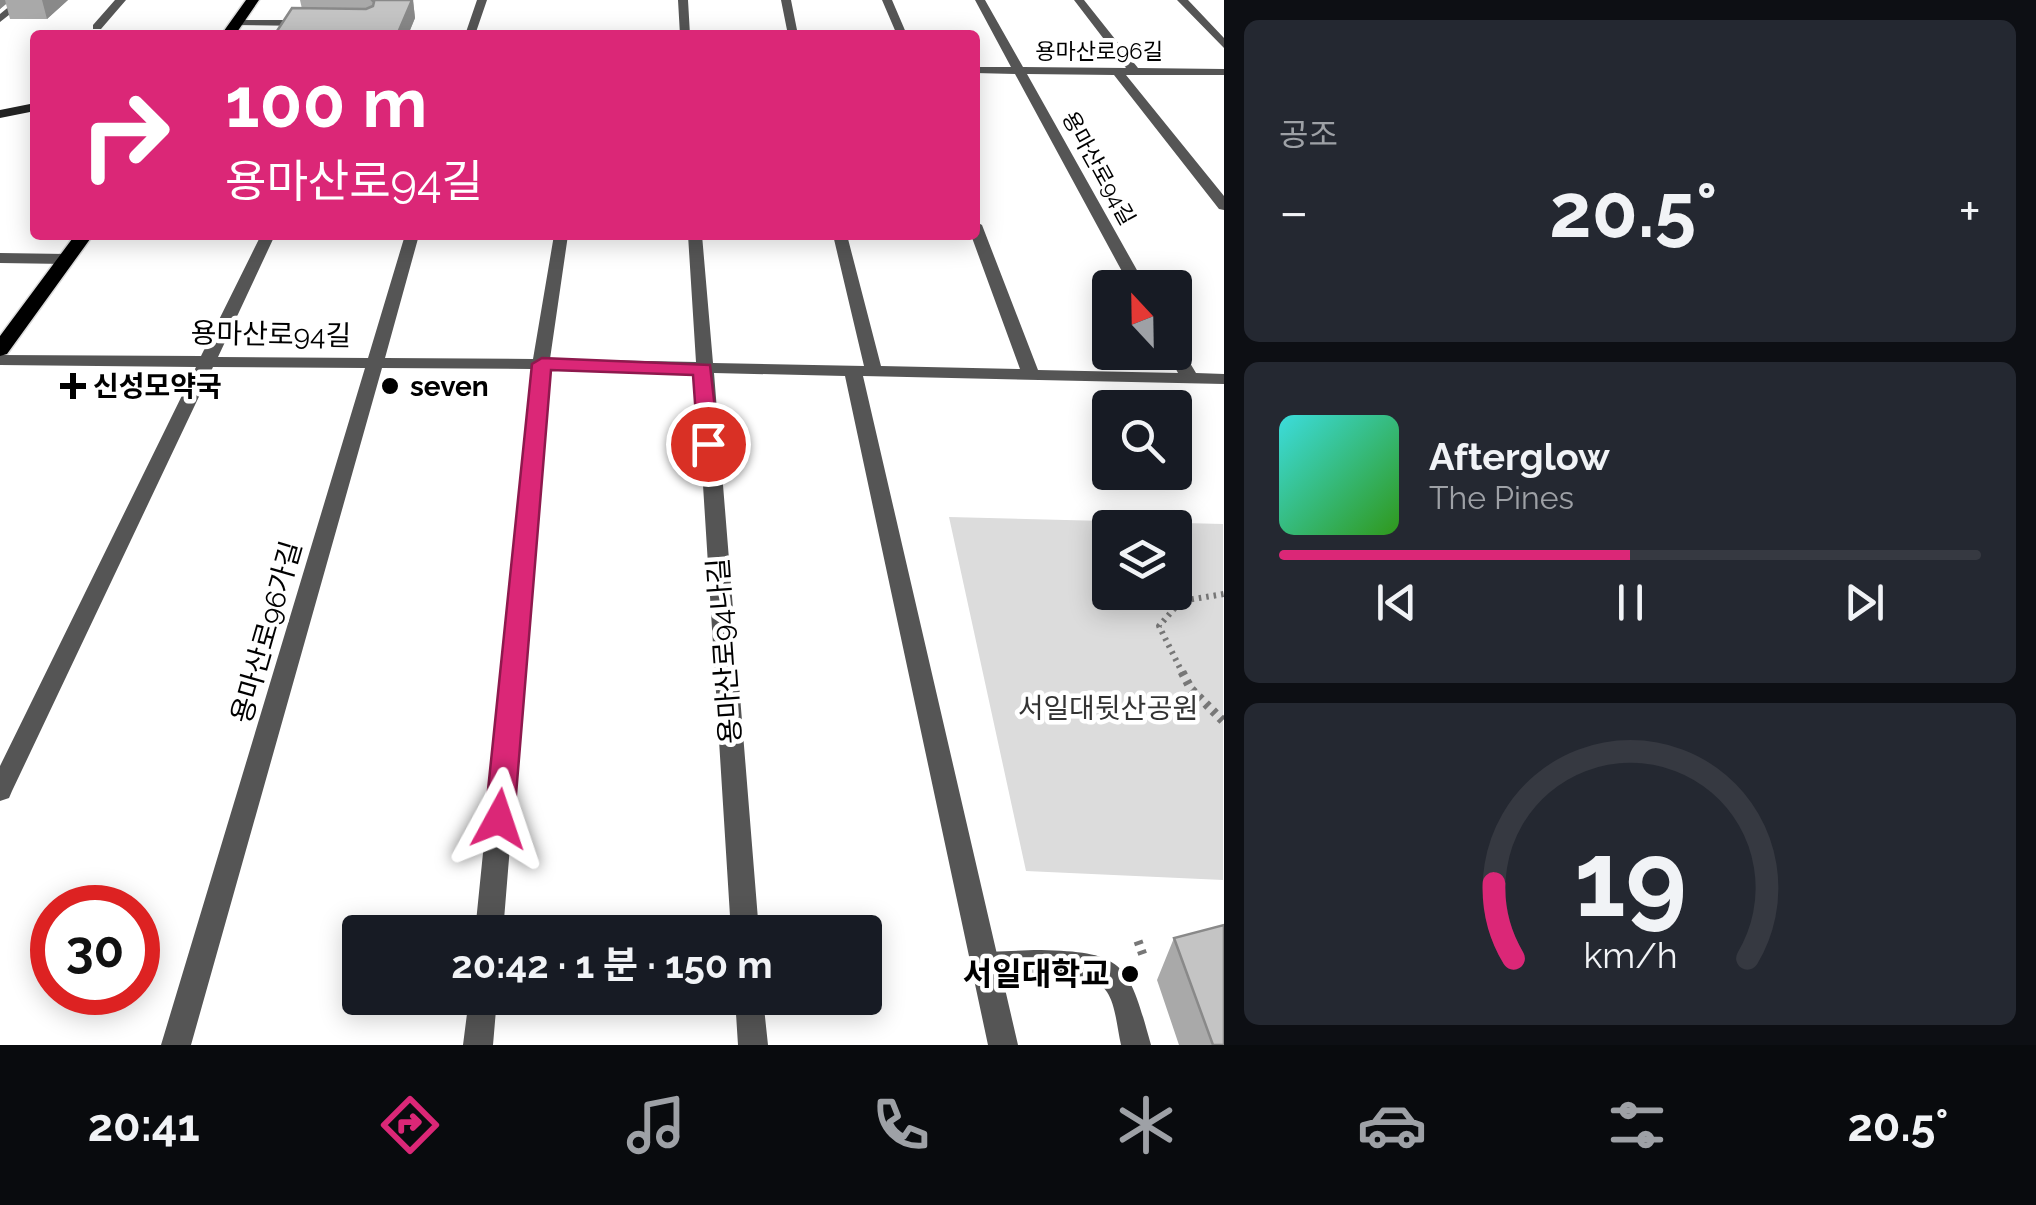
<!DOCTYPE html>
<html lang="ko">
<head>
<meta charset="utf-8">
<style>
  :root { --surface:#171b24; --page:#242831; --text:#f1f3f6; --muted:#9ea1a6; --line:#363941; --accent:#db2777 }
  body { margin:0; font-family:Raleway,"Noto Sans KR",sans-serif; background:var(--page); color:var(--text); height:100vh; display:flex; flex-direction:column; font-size:38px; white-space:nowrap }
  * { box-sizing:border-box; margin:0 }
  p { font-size:32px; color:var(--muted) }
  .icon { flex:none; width:55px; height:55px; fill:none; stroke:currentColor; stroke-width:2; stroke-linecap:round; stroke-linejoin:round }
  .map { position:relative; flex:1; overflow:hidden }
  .panel { display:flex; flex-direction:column; gap:20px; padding:20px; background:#0d0f14; width:812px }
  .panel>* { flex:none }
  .guide { position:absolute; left:30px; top:30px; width:950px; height:210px; border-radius:10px; box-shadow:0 5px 25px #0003; background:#db2777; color:#fff; overflow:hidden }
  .needle { width:65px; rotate:338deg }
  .tools { position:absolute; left:1092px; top:270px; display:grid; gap:20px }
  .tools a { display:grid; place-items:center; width:100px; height:100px; border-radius:10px; background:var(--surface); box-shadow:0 5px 25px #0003; font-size:50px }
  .speed { position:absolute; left:30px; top:885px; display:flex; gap:20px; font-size:50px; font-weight:700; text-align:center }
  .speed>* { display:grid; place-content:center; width:130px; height:130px; border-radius:50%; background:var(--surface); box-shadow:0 5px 25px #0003; line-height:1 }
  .speed .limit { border:15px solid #d22; background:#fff; color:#111 }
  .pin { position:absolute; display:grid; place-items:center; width:85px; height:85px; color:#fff; margin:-42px; border:5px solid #fff; border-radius:50%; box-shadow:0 2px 10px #0007 }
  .me { position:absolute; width:110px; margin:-55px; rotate:5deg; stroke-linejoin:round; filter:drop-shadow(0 0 8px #0008) }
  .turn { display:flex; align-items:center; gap:35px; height:210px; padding:0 30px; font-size:45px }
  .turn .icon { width:130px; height:130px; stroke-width:2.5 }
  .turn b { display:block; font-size:70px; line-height:85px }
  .big { font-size:75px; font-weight:700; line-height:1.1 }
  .panel .widget { flex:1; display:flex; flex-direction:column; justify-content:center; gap:15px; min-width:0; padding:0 35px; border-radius:15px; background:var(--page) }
  .panel .dial { align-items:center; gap:0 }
  .dial svg { height:260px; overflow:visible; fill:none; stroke:var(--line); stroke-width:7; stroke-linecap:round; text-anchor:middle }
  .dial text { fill:var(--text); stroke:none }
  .song { display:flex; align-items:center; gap:30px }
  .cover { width:120px; height:120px; border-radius:15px; background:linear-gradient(135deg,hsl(180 70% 55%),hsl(110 70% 35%)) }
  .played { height:10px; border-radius:5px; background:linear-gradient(90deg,var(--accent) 50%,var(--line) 50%) }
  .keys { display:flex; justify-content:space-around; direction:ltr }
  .heat { display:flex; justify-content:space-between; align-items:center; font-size:55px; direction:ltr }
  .trip { position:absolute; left:342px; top:915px; width:540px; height:100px; border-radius:10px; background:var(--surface); box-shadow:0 5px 25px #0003; font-weight:700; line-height:100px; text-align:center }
  .tabs { display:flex; height:160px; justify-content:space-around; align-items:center; background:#090b0e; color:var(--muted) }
  .tabs .icon { width:70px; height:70px }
  .tabs .current { color:var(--accent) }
  .tabs b { font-size:45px; color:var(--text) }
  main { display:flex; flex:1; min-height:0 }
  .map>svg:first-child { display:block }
  .green { fill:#dcdcdc; fill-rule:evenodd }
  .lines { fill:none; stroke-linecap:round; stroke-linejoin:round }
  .primary-casing { stroke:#dbdbdb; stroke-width:3 }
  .path-far1 { stroke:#777; stroke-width:6; stroke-dasharray:2.5 5; stroke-linecap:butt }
  .path { stroke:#777; stroke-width:9; stroke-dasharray:4 6; stroke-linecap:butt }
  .lane { fill:#555; fill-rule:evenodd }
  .street { fill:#555; fill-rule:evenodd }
  .secondary { fill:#222; fill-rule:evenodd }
  .primary { fill:#000; fill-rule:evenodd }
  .wall { fill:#a9a9a9 }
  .shaded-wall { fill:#898989 }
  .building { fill:#c4c4c4; stroke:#898989; stroke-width:2.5 }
  .route { fill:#db2777; stroke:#8e194d; stroke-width:2.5 }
  .poi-dot { fill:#000; stroke:#fff; stroke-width:4 }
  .labels { text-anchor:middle; stroke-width:9; stroke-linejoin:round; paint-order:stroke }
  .far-street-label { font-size:22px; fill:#000; stroke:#fff }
  .street-label { font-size:28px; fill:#000; stroke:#fff }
  .poi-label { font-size:28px; font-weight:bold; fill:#000; stroke:#fff; text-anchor:start }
  .park-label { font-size:28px; fill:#333; stroke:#fff }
  .near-poi-label { font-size:32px; font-weight:bold; fill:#000; stroke:#fff; text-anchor:end }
</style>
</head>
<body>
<main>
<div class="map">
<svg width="1224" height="1045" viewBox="0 0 1224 1045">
  <rect width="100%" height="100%" fill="#fff"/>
  <path class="green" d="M949,517L1223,524V880L1026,871ZM1110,528H1175V592H1110Z"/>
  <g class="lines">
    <g class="primary-casing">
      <path id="primary" d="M246,0H259L235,35H221Z
        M75,235H93L7,354L0,356V336Z"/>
    </g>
    <path class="path-far1" d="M1183,674L1159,626L1181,601L1224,594"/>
    <path class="path" d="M1182,672L1191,689L1224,722
      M1138,941L1144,958"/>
    <path class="lane" d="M115,0H126L101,29H93V25Z
      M236,20H306L311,23L306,26L232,25L231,23Z
      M1034,950C1125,951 1128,962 1151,1045H1121C1117,1028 1116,1006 1107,992C1090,966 1013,976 985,976L975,973L971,964L975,955L985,952Z"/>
    <path class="street" d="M17,0H28L0,22V14Z
      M477,0H487L475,35H465Z
      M678,0H688L690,35H680Z
      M781,0H791L798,35H788Z
      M882,0H892L907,35H897Z
      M975,0H985L1023,67L1126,68L1074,0H1084L1138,68L1224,69V75H1126L1224,196V210L1219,209L1114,75L1027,74L1147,288H1131L1015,74L975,73V67H1011Z
      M1177,0H1188L1224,38V48Z
      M975,221L982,225L1038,370L1178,373L1167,352H1175V347L1181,348L1196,373L1224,374V384L863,376L1018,1045H988L845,376L714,373L759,932H731L696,373L549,369L503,932H475L532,369L382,368L191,1045H161L365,368L213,367L12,791L9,798L0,801V766L196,367L0,365V355L201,356L261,235H275L218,357L368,358L405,235H419L385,358L533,359L554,235H568L550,359L696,362L688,235H702L713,363L864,366L833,235H847L881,366L1020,369L971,235H975Z
      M0,253L66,254L74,259L66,264L0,263Z
      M469,998H497L493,1045H463Z
      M735,998H763L768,1045H738Z"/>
    <path class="secondary" d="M35,103V111L0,118V110Z"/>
    <use href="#primary" class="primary"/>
  </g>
  <path class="wall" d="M0,0H68L47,19H10L6,4L0,9Z
    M300,0H413L415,18L408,35H275L302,9Z
    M1174,938L1224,1045H1179L1157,980Z"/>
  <path class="shaded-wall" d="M0,0H5L6,4L0,9Z
    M42,0H68L47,19Z
    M412,0H413L415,18L408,35H397Z"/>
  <path class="building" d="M372,0H412L397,35L275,34L292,8L366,9L373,6L374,2Z
    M1224,925V1045H1213L1174,938Z"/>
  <path class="route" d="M542,358L710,365L719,444L708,451L698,444L693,375L551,370L514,819L510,827L499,830L489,827L485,819L532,364Z"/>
  <g class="poi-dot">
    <path d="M68 371h10v10h10v10h-10v10h-10v-10h-10v-10h10z"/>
    <circle cx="390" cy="386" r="10"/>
    <circle cx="1130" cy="974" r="10"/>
  </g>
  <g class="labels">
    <g class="far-street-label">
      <text x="1099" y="59">용마산로96길</text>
      <text transform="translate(1099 168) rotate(61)" y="8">용마산로94길</text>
    </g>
    <g class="street-label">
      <text transform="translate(271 334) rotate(1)" y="10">용마산로94길</text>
      <text transform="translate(266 632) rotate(-74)" y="10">용마산로96가길</text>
      <text transform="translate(724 651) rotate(-94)" y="10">용마산로94나길</text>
    </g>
    <g class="poi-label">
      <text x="93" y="396">신성모약국</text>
      <text x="410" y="396">seven</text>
    </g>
    <g class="park-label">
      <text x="1108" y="718">서일대뒷산공원</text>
    </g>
    <g class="near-poi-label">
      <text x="1110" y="985">서일대학교</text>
    </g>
  </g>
</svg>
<div class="tools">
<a><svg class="needle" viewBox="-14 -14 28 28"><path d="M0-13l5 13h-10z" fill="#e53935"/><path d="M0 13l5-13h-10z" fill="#9ea1a6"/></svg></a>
<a><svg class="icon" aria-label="search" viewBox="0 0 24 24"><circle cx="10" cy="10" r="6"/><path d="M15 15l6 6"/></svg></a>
<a><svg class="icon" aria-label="layers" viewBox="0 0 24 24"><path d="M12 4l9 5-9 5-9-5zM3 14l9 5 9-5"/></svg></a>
</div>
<div class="speed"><div class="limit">30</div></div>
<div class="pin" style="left:708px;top:444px;background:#d93025"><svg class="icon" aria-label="arrive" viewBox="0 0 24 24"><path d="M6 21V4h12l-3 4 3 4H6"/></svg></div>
<svg class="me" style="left:499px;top:819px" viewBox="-20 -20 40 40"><path d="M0-17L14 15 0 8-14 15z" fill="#db2777" stroke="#fff" stroke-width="4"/></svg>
<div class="trip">20:42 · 1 분 · 150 m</div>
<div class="guide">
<div class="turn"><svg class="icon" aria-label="right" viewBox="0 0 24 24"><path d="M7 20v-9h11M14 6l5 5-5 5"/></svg><div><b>100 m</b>용마산로94길</div></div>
</div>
</div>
<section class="panel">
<div class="widget"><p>공조</p>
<div class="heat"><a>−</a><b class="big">20.5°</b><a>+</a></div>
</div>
<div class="widget">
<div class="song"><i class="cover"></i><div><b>Afterglow</b><p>The Pines</p></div></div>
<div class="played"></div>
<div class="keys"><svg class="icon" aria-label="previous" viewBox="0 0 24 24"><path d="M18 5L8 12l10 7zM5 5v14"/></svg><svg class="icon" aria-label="pause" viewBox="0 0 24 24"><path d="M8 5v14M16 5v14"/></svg><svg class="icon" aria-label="next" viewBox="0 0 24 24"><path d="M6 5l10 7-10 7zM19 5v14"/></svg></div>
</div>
<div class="widget dial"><svg viewBox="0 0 100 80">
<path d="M14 69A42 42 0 1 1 86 69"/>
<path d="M14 69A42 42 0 0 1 8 46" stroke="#db2777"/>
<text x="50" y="56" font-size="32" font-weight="700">19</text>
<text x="50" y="72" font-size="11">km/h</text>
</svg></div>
</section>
</main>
<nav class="tabs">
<b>20:41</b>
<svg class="icon current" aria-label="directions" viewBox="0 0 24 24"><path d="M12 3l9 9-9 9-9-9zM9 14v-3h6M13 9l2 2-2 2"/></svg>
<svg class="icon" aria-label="music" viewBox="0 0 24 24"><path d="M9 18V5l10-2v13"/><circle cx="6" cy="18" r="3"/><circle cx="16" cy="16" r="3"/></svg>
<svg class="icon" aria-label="phone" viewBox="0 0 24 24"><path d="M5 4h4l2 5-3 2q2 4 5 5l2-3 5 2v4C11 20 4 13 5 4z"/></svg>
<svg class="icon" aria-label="climate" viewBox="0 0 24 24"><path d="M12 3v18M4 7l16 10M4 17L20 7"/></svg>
<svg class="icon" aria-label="car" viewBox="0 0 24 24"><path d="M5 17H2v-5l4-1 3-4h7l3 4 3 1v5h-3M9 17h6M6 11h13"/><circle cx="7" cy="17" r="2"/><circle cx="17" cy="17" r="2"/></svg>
<svg class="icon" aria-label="filters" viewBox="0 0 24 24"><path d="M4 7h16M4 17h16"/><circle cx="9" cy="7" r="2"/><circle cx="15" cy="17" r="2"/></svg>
<b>20.5°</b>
</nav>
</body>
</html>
